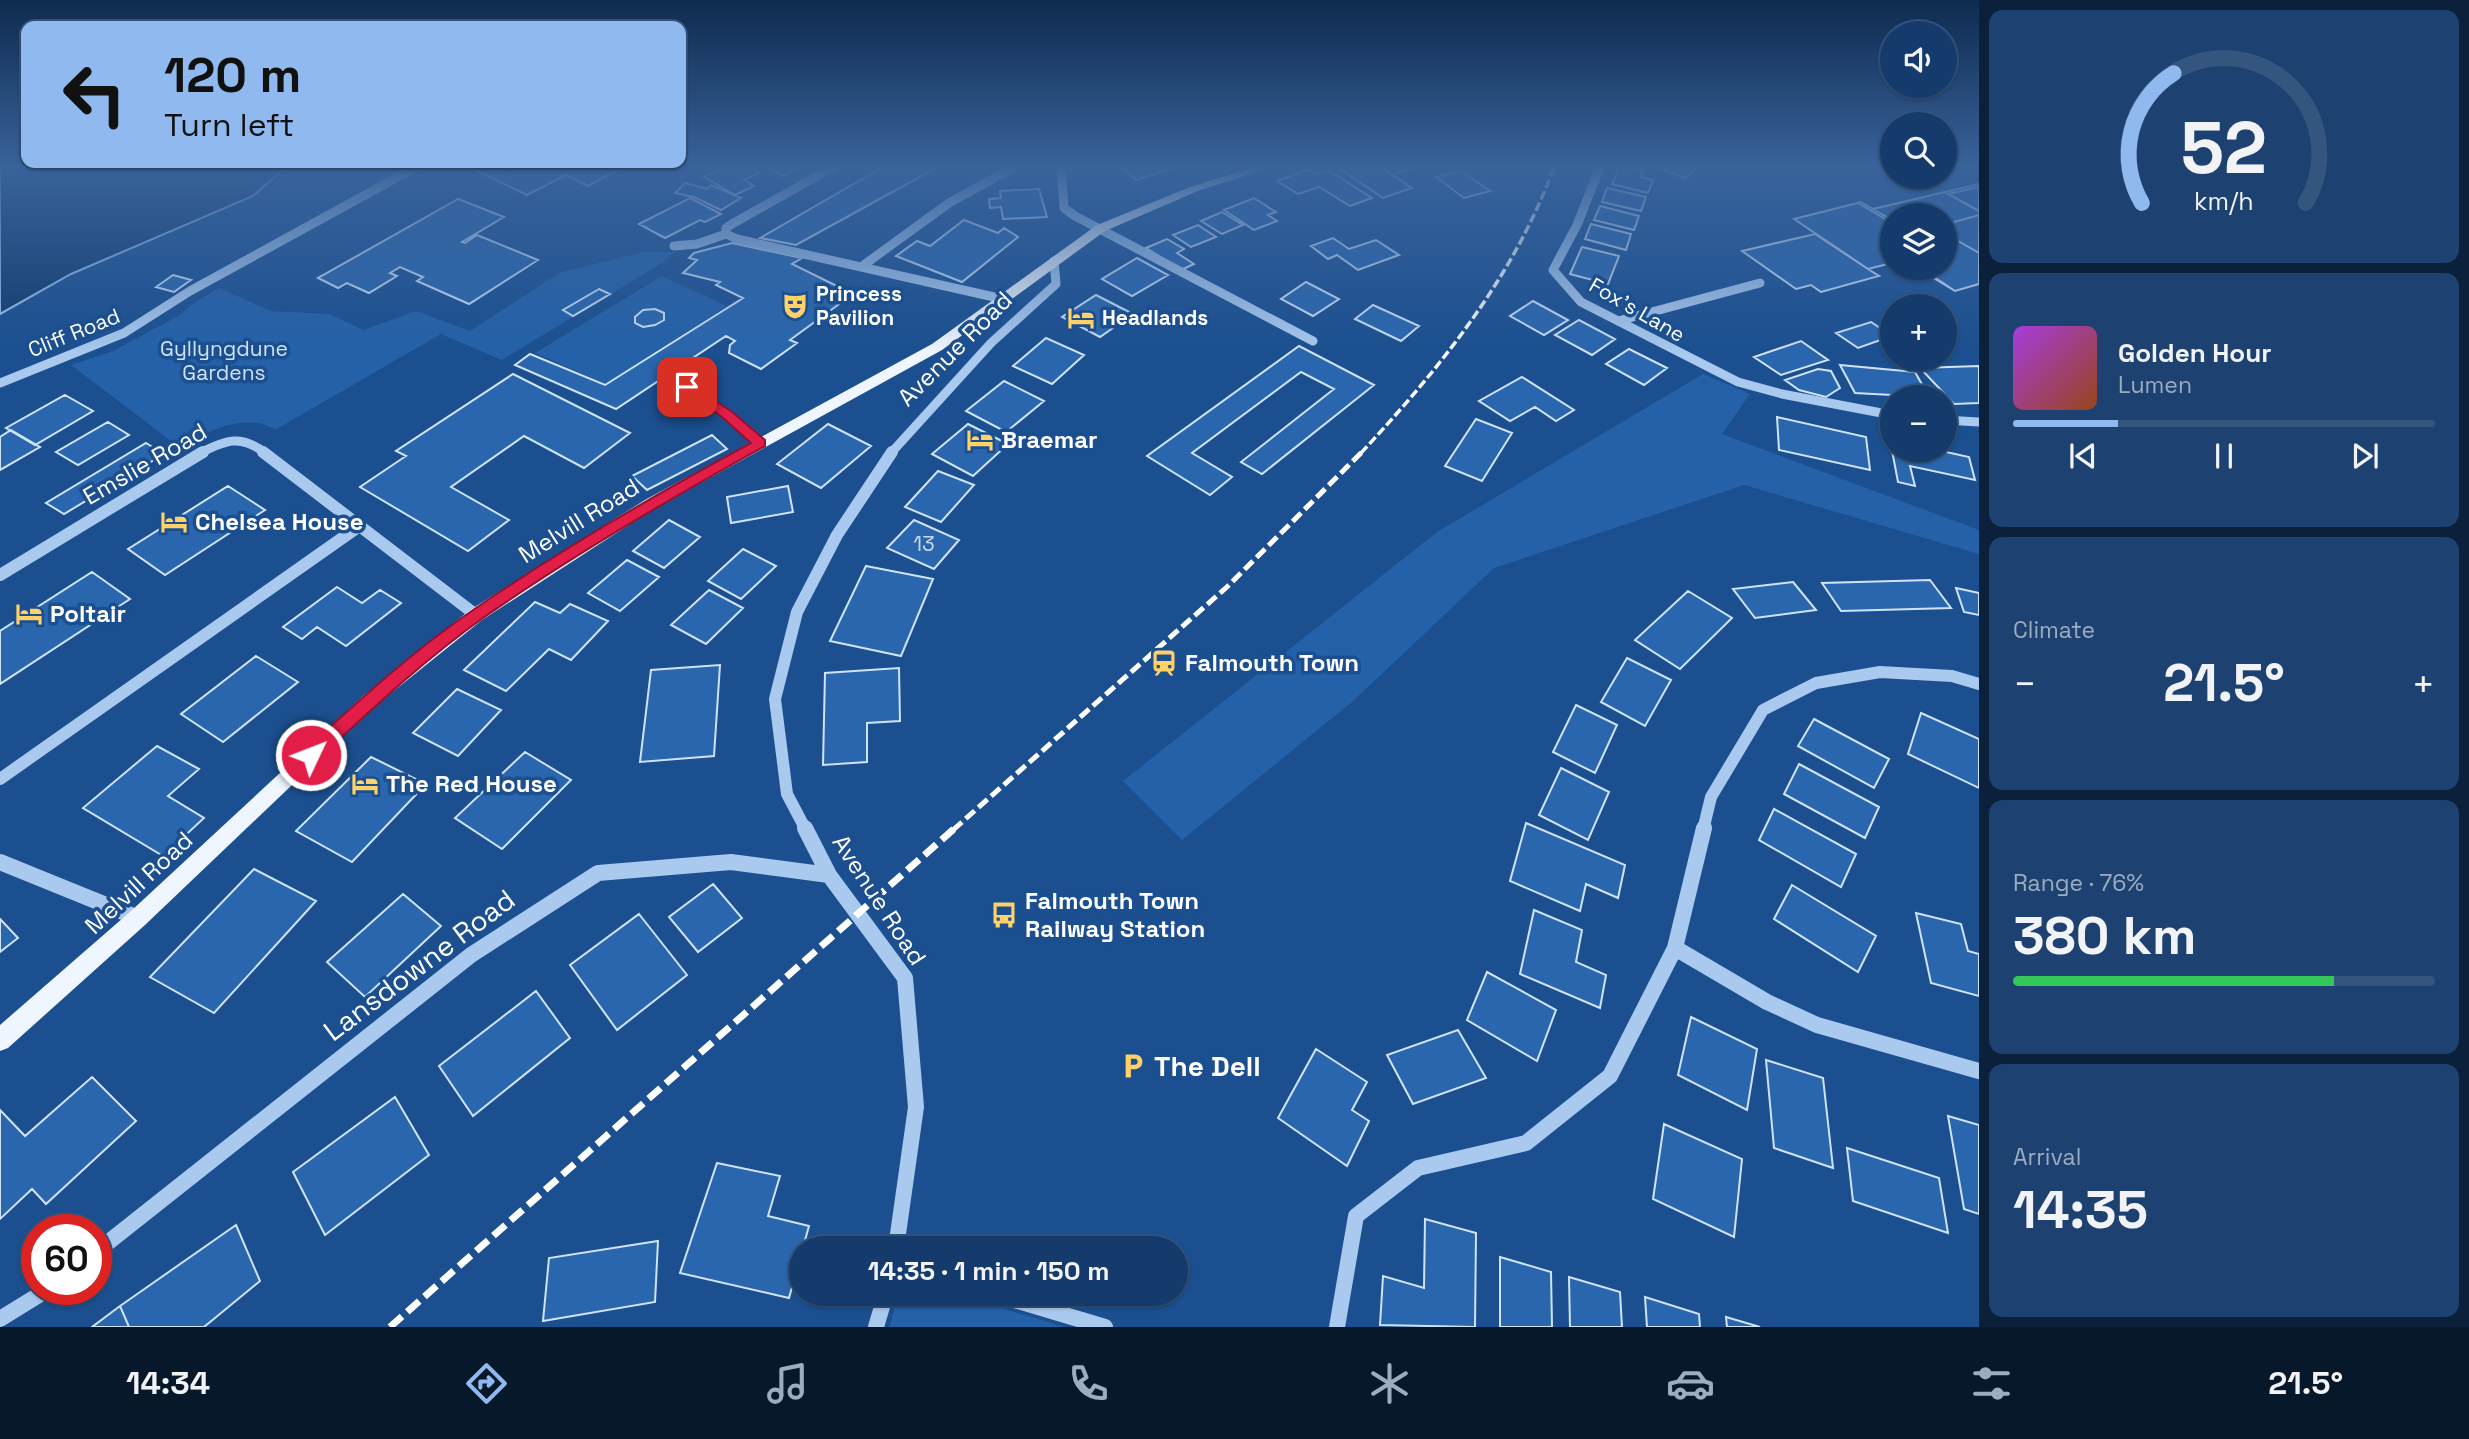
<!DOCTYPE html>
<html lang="en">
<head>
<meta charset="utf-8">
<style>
  :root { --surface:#143b6b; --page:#1d4271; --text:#f1f3f6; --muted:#9dadc1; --line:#33557e; --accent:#90b9f0 }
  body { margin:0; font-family:"Space Grotesk",sans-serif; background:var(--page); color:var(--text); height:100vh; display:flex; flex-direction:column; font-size:26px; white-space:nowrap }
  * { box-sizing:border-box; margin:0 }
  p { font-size:23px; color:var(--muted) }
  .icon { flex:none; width:38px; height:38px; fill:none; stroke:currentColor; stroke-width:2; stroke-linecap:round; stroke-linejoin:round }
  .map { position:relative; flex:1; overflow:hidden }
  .details { display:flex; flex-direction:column; gap:10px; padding:10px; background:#0b203b; width:490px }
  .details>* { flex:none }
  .top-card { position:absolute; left:21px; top:21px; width:665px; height:147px; border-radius:14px; box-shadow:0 2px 5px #0004,0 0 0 2px var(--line); background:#90b9f0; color:#111; overflow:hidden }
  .controls { position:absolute; left:1880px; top:21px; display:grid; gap:14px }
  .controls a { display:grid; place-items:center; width:77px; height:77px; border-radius:50%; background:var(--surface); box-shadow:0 2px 5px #0004,0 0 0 2px var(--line); font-size:35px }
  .speed { position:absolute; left:21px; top:1214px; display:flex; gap:14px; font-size:35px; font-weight:700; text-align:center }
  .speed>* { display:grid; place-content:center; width:91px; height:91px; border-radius:50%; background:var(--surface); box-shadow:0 2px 5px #0004,0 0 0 2px var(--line); line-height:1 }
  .speed .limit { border:10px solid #d22; background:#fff; color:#111 }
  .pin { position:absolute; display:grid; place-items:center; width:60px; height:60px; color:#fff; margin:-30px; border-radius:14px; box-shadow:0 4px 10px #0006 }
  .me { position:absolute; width:77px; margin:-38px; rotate:47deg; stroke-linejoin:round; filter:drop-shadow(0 0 5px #0008) }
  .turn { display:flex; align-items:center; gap:24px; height:147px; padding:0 28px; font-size:32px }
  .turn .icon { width:91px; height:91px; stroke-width:2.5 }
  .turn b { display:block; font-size:49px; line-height:60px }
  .big { font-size:52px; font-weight:700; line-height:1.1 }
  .details .tile { flex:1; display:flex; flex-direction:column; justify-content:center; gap:10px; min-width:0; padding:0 24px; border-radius:14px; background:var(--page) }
  .details .dial { align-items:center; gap:0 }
  .dial svg { height:182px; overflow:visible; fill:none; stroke:var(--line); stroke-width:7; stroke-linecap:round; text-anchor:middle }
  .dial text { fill:var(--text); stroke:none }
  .song { display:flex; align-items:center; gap:21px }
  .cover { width:84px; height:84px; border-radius:10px; background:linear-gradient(135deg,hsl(280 70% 55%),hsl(20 70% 35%)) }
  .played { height:7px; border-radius:4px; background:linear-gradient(90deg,var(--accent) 25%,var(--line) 25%) }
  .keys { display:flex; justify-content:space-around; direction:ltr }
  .heat { display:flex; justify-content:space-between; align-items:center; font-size:38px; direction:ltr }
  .charge { height:10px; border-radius:5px; background:linear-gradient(90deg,#34c759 76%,var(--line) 0) }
  .trip { position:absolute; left:789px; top:1236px; width:399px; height:70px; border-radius:35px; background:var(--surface); box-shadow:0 2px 5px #0004,0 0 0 2px var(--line); font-weight:700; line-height:70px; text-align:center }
  .tab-bar { display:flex; height:112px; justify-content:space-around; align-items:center; background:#08182b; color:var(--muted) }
  .tab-bar .icon { width:49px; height:49px }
  .tab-bar .current { color:var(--accent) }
  .tab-bar b { font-size:32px; color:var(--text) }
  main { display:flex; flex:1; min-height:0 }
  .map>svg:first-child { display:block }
  .green { fill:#2461a8 }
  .water { fill:#123a6d; stroke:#9cc4f0; stroke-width:2 }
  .building { fill:#2a66ad; stroke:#cfe3fa; stroke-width:2 }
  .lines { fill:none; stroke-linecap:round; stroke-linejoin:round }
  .minor-far2 { stroke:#a9c9ee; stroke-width:9 }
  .minor-far1 { stroke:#a9c9ee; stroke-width:12 }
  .minor { stroke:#a9c9ee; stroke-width:16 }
  .major { fill:#f0f6ff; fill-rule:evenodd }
  .rail-far2 { stroke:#fff; stroke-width:3.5; stroke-dasharray:9 3.5; stroke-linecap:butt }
  .rail-far1 { stroke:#fff; stroke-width:5; stroke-dasharray:12 5; stroke-linecap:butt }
  .rail { stroke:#fff; stroke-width:7; stroke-dasharray:16 7; stroke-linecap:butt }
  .route { fill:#e11d48; stroke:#92132f; stroke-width:2 }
  .labels { text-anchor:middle; stroke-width:7; stroke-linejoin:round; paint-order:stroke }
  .far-poi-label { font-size:21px; font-weight:bold; fill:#fff; stroke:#1b4f8f; text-anchor:start }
  .far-street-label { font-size:21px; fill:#fff; stroke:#1b4f8f }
  .far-park-label { font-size:21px; fill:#cfe3fa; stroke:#1b4f8f }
  .number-label { font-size:21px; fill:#cad9ea }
  .street-label { font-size:24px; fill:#fff; stroke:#1b4f8f }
  .poi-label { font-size:24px; font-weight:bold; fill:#fff; stroke:#1b4f8f; text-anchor:start }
  .near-street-label { font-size:28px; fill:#fff; stroke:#1b4f8f }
  .near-poi-label { font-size:28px; font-weight:bold; fill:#fff; stroke:#1b4f8f; text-anchor:start }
</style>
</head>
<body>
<main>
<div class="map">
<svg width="1979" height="1327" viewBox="0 0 1979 1327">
  <rect width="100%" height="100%" fill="#1b4f8f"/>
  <path class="green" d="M645,252H675L657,266L502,360L441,334L275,430C251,414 223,426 198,436L191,431L180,437L186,443L179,447L71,365L113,351L182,314L191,305L219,288L271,311L329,314L364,330L416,311L470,331L561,272Z
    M662,276L727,306L605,384L535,353Z
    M1703,374L1750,394L1722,434L1979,530V554L1744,485L1494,568L1352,702L1182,840L1123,781L1437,532Z
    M898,1293H951L1065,1327H890Z"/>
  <path class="water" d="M0,167H286L253,196L71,274L0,314Z"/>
  <path class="building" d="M485,167H623L588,186L566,175L527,195L477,171Z
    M725,167H750L759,173L744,180L754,186L735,195L704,177Z
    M766,167H800L784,176Z
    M883,167H938L796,245L760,238Z
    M1120,167H1168L1170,169L1137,180Z
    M1337,167H1380L1412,188L1383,198Z
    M1380,167H1416L1392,175Z
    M1619,167L1643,171L1641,177L1653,180L1648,193L1612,184Z
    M1656,167H1694L1697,168L1685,178Z
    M1309,169L1316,174L1328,170L1372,198L1350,206L1319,187L1298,194L1277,181Z
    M1461,171L1490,191L1464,198L1436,177Z
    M685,183L707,189L711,185L741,198L721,210L694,197L675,193Z
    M1979,184V284L1955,291L1917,268H1944V215H1892V263L1868,269L1794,219L1861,202L1873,209Z
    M1979,187V211L1948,194Z
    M1607,188L1646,197L1641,211L1602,202Z
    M1039,189L1047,217L1003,219L1001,207L990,208L989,199L1001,198L1000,191Z
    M1945,192L1979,211V215L1944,225V215H1892V220L1873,209Z
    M690,198L721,214L705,222L700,220L665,238L639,224Z
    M1254,198L1276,212L1268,215L1277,221L1254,230L1224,210Z
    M458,199L504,217L462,242L465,243L477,235L538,260L469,304L417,281L423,277L400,267L390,273L397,276L369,293L347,283L338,288L318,278Z
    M1858,203L1892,223V239L1882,242L1892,248V263L1868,269L1794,219Z
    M1600,206L1639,216L1634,230L1594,220Z
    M1222,212L1243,225L1222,234L1201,221Z
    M964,220L998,233L1004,228L1018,237L962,282L896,256L917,241L930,246Z
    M1591,224L1631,234L1626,250L1585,239Z
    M1198,225L1216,237L1191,247L1173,235Z
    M1944,233L1979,253V284L1955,291L1921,268H1944Z
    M1815,234L1868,269L1879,276L1821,292L1811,285L1796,289L1742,251Z
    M1333,238L1349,249L1376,240L1399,255L1358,270L1337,255L1328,259L1311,246Z
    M1167,239L1184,249L1177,253L1194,264L1181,270L1146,248Z
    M732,243L802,258L792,264L853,294L790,340L797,343L761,369L729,353L730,345L735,341L726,336L616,409L515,365L530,354L605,385L743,298L716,285L720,282L683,273L697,260L689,258L694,253Z
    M1582,247L1619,256L1608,284L1570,274Z
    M1137,258L1168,275L1132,296L1102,279Z
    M173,275L191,280L174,292L156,287Z
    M1306,282L1339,299L1313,316L1281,299Z
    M599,289L610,294L573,316L563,310Z
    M1096,295L1133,314L1100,337L1062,317Z
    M1533,301L1568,320L1544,335L1510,316Z
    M1373,305L1419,326L1401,341L1355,319Z
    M655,309L664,313V320L655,325L643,327L635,323V317L643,310Z
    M1579,320L1615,339L1592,355L1555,335Z
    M1871,322L1892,336L1858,348L1836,333Z
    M1046,338L1084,355L1052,384L1013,366Z
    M1801,341L1828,360L1781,375L1754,357Z
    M1299,346L1374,385L1262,474L1241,462L1334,389L1301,372L1192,453L1232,477L1210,495L1147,456Z
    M1629,349L1667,368L1644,385L1606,364Z
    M1840,365L1915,372L1929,397L1855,393Z
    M1979,366V403L1954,404L1920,368Z
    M1818,369L1831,371L1840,388L1826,397L1799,390L1785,380Z
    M513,374L630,433L584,468L524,436L451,487L509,520L468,551L360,487L406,456L396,451Z
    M1522,377L1574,410L1556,421L1535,407L1510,421L1479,401Z
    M1004,381L1044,401L1006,432L966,411Z
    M65,395L93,411L35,445L6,428Z
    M1777,417L1866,437L1870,470L1779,450Z
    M1476,419L1512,433L1482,481L1445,466Z
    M108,422L129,435L78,465L56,452Z
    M828,424L871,446L821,488L777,464Z
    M968,424L1008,444L973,476L932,454Z
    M11,430L40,447L0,470V437Z
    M712,435L727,449L647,490L632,476Z
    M1890,440L1892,450H1937L1969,457L1975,480L1910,466L1915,486L1898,482Z
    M146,443L164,454L64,514L46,503Z
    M938,471L974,485L941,522L905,507Z
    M228,486L265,510L165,575L128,549Z
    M788,486L793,512L731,523L727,497Z
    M669,520L700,537L664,568L633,551Z
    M914,520L959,540L934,569L887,548Z
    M743,549L776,566L741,599L708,581Z
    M627,560L659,577L620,611L588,593Z
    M866,566L933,579L901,656L830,641Z
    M92,572L130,599L0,684V631Z
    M1930,580L1951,608L1841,611L1822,583Z
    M1793,582L1816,610L1755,618L1733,589Z
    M337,587L362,603L380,590L401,603L346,646L317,627L302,639L283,627Z
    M1956,588L1979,593V615L1964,612Z
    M709,590L743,608L706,644L671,625Z
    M1688,591L1732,618L1680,669L1635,640Z
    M535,602L560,613L570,604L608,621L571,660L549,649L506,691L464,670Z
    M256,656L298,682L223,742L181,714Z
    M1627,658L1671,680L1645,726L1601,702Z
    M720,665L714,756L640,762L651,670Z
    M899,668L900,721L867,723V762L823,765L825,673Z
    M457,689L501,710L458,756L413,733Z
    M1576,705L1617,725L1595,773L1553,752Z
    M1921,713L1979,739V788L1908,754Z
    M1814,719L1889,759L1874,788L1798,746Z
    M157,746L199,769L168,796L204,818L163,856L83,808Z
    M525,752L571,780L502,849L455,818Z
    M371,757L426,784L352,862L296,831Z
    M1799,764L1879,807L1865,838L1784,794Z
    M1561,768L1609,792L1588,840L1539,815Z
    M1774,809L1856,854L1841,887L1759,840Z
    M1526,823L1625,865L1618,898L1586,884L1580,911L1510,881Z
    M254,869L316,901L214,1013L150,977Z
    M713,884L742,918L698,952L669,917Z
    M1792,885L1876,936L1858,972L1774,919Z
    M403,894L441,926L365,997L327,962Z
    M1534,910L1582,930L1576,962L1606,975L1600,1008L1520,974Z
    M1916,913L1961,924L1968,951L1979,954V996L1931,983Z
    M639,914L687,975L617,1030L570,965Z
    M0,919L18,938L0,952Z
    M1487,972L1556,1010L1537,1061L1467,1020Z
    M536,991L570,1038L473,1116L439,1066Z
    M1691,1017L1757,1049L1747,1110L1678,1075Z
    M1458,1030L1486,1078L1413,1104L1387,1055Z
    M1316,1049L1367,1082L1352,1110L1369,1121L1347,1166L1278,1118Z
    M1766,1060L1823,1078L1833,1168L1774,1148Z
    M92,1077L136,1121L46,1204L32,1189L0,1219V1110L25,1136Z
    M395,1097L429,1155L325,1235L293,1172Z
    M1948,1116L1979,1125V1214L1964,1209Z
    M1664,1124L1742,1159L1734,1237L1653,1199Z
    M1847,1148L1939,1178L1948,1233L1853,1201Z
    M717,1163L780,1176L768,1216L809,1226L789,1298L680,1273Z
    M1425,1219L1476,1233L1475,1327L1380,1325L1383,1276L1424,1288Z
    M236,1225L260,1281L204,1327H129L120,1306Z
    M658,1241L655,1302L543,1321L549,1258Z
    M1500,1257L1551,1272L1552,1327H1500Z
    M1569,1277L1620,1292L1622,1327H1570Z
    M1645,1297L1699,1314L1700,1327H1647Z
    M120,1306L129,1327H92Z
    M1726,1317L1760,1327H1727Z"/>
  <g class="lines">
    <path class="minor-far2" d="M833,167L732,224L726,228V234L737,239L1003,299
      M1061,167L1064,208L1075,216L1313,341
      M1600,167L1577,225L1553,270L1581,302L1738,382L1782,394L1892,415
      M674,246L697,244L726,234
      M861,267L949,203L1014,167
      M1618,321L1760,283
      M0,383L124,333L190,291L416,167
      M687,387L727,414L761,443
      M1944,420L1979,422
      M200,453C226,440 241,434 265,453
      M891,453L991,343L1056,284L1054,261"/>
    <path class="minor-far1" d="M263,452L476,615
      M0,575L203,452
      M0,779L358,527
      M806,830L787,794L775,699L797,612L837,535L892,452
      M1703,830L1711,797L1763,710L1816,683L1880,672L1952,676L1979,684"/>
    <path class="minor" d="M805,828L829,875L905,978L916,1107L896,1248
      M0,862L138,918
      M1675,948L1704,828
      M96,1252L471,955L598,873L731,862L829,875
      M991,1293L1105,1327
      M0,1319L47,1290
      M876,1327L886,1293
      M1337,1327L1356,1216L1418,1168L1526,1143L1610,1076L1675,948L1767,1002L1817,1025L1979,1071"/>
    <path class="major" d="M1254,167H1272L1198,191L1105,231L942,350L655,508L482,620L375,706L145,925L8,1048L0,1051V1025L131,911L363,696L470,610L645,500L932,344L1097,225L1190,187Z"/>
    <path class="rail-far2" d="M1361,453C1440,368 1514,277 1554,167"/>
    <path class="rail-far1" d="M953,830L1228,586L1362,452"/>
    <path class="rail" d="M390,1327L955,828"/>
  </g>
  <linearGradient id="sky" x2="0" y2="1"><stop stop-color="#0f2b4f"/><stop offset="0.47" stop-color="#39639b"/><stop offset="1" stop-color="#39639b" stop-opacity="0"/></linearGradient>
  <rect width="1979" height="353" fill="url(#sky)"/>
  <path class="route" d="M687,383L731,411L765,440V446C669,499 573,555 483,618C424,660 370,711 317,760H305L303,755L305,750C358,701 413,651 473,610C562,549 656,494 751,443L722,417L683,390V384Z"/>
  <defs>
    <g id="theatre-bare" transform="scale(2.1)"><path d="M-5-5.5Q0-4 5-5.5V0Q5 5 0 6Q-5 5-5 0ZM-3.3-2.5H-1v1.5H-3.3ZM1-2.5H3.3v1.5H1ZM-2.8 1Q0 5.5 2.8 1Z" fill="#ffd166" stroke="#1b4f8f" stroke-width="2.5" paint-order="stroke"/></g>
    <g id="hotel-bare" transform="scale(2.1)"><path d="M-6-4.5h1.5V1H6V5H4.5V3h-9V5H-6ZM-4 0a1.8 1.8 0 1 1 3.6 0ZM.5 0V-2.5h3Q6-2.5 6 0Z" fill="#ffd166" stroke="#1b4f8f" stroke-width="2.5" paint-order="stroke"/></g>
    <g id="station-bare" transform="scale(2.1)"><path d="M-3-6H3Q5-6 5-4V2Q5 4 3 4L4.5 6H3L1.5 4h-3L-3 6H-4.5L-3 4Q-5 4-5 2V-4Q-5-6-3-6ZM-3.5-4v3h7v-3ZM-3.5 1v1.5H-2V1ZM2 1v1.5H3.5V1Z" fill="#ffd166" stroke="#1b4f8f" stroke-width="2.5" paint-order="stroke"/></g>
    <g id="bus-bare" transform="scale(2.1)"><path d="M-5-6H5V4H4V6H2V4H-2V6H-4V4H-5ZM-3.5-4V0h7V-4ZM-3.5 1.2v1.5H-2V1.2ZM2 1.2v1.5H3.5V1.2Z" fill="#ffd166" stroke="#1b4f8f" stroke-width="2.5" paint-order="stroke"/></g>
    <g id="parking-bare" transform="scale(2.1)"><path d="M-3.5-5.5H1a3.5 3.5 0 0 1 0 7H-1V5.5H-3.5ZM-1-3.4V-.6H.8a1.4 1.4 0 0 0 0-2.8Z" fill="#ffd166" stroke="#1b4f8f" stroke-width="2.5" paint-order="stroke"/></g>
  </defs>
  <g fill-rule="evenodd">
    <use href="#theatre-bare" x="795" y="306"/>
    <use href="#hotel-bare" x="1081" y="318"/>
    <use href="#hotel-bare" x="980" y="440"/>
    <use href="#hotel-bare" x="174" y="522"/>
    <use href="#hotel-bare" x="29" y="614"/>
    <use href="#station-bare" x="1164" y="663"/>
    <use href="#hotel-bare" x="365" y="784"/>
    <use href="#bus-bare" x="1004" y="915"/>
    <use href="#parking-bare" x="1133" y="1066"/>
  </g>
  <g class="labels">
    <g class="far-poi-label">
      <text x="816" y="301">Princess<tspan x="816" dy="24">Pavilion</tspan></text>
      <text x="1102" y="325">Headlands</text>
    </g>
    <g class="far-street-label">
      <text transform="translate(1637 310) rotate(30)" y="7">Fox's Lane</text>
      <text transform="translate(74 333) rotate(-22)" y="7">Cliff Road</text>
    </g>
    <g class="far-park-label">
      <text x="224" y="356">Gyllyngdune<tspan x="224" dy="24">Gardens</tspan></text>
    </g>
    <g class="number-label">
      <text x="924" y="551">13</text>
    </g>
    <g class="street-label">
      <text transform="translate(955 349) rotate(-45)" y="8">Avenue Road</text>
      <text transform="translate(145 464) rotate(-30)" y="8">Emslie Road</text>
      <text transform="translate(579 521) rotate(-32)" y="8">Melvill Road</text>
      <text transform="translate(139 883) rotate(-43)" y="8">Melvill Road</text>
      <text transform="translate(879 900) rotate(57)" y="8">Avenue Road</text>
    </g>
    <g class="poi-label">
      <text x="1001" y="448">Braemar</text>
      <text x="195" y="530">Chelsea House</text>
      <text x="50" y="622">Poltair</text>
      <text x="1185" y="671">Falmouth Town</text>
      <text x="386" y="792">The Red House</text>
      <text x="1025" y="909">Falmouth Town<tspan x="1025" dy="28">Railway Station</tspan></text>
    </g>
    <g class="near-street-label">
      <text transform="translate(419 965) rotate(-37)" y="10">Lansdowne Road</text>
    </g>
    <g class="near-poi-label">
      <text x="1154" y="1076">The Dell</text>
    </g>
  </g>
</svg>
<div class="controls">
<a><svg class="icon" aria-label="sound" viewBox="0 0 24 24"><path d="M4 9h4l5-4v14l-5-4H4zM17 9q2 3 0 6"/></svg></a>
<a><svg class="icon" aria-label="search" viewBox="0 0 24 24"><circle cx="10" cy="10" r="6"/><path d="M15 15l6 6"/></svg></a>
<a><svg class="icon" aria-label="layers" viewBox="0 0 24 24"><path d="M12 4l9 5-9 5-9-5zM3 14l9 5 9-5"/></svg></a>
<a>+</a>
<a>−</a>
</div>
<div class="speed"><div class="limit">60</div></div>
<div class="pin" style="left:687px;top:387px;background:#d93025"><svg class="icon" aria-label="arrive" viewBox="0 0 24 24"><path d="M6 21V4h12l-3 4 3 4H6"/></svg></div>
<svg class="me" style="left:311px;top:755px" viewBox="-20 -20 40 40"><circle r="17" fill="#e11d48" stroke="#fff" stroke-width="3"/><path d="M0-11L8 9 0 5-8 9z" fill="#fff"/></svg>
<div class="trip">14:35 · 1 min · 150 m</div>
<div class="top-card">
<div class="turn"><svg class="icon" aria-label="left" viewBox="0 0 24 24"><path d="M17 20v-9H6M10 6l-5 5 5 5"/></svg><div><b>120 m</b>Turn left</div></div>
</div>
</div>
<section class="details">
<div class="tile dial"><svg viewBox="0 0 100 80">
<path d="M14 69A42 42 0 1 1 86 69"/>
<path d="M14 69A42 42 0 0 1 28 12" stroke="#90b9f0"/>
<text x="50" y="56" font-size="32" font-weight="700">52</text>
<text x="50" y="72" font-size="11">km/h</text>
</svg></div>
<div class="tile">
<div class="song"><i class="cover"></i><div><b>Golden Hour</b><p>Lumen</p></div></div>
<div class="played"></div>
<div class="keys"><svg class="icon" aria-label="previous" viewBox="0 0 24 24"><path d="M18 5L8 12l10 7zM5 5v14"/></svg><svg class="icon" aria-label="pause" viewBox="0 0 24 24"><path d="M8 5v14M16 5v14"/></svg><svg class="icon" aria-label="next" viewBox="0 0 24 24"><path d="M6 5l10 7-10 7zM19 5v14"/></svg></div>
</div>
<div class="tile"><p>Climate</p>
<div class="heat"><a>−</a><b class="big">21.5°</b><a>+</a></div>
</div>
<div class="tile"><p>Range · 76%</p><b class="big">380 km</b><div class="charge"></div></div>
<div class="tile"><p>Arrival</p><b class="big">14:35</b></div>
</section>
</main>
<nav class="tab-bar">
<b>14:34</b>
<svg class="icon current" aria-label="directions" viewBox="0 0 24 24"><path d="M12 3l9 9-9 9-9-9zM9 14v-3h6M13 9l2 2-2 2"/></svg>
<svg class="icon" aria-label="music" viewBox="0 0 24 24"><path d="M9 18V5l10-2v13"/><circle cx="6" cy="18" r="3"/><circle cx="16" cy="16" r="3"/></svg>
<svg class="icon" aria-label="phone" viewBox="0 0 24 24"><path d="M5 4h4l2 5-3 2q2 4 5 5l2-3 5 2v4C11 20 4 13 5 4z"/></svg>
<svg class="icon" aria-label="climate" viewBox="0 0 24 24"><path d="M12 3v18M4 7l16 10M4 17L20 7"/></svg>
<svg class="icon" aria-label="car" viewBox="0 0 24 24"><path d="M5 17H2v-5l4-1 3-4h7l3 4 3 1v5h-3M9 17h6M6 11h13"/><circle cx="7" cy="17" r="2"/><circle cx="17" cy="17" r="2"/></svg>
<svg class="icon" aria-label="filters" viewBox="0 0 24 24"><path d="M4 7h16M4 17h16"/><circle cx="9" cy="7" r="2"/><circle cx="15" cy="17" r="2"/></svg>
<b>21.5°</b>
</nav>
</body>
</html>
